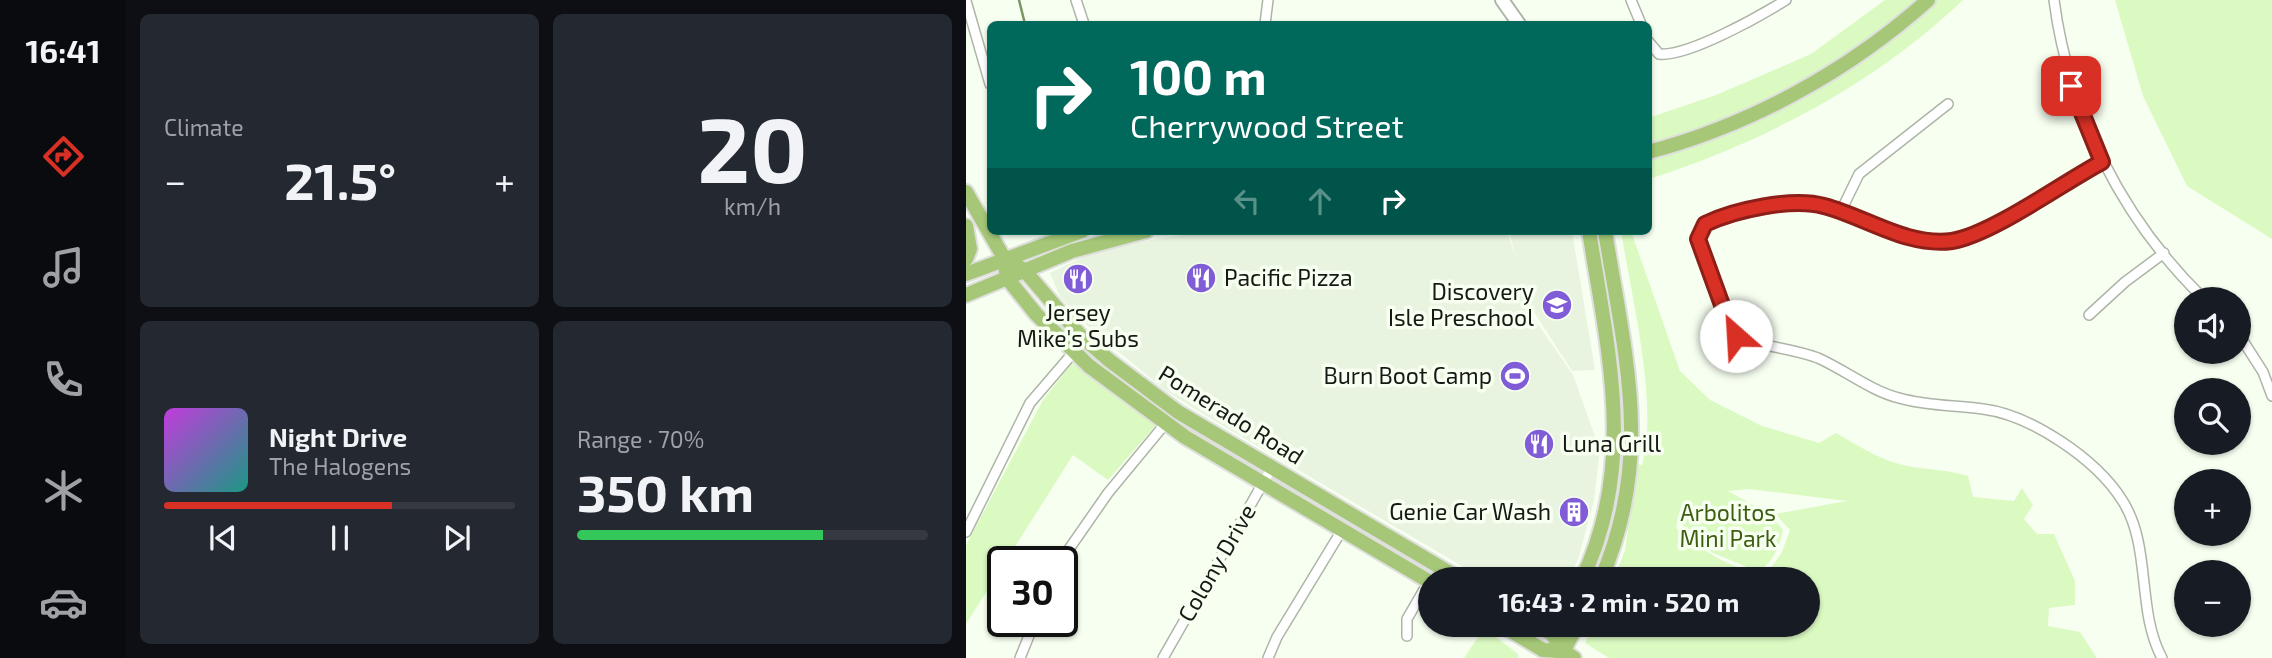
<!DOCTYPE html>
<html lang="en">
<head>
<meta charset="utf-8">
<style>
  :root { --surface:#171b24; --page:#242831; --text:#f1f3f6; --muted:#9ea1a6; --line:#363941; --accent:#d93025 }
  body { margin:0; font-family:"Exo 2",sans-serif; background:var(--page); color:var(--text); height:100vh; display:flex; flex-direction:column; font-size:26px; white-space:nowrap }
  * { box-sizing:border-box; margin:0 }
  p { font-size:23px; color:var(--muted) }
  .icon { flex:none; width:38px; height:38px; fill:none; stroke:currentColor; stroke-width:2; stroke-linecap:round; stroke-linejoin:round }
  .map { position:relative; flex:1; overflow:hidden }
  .sheet { display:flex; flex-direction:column; gap:14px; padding:14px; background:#0d0f14; width:840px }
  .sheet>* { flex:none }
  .top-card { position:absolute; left:21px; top:21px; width:665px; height:214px; border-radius:10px; box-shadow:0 2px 5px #0004; background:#00695c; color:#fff; overflow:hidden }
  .fabs { position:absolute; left:1208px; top:287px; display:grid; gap:14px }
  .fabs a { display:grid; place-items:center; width:77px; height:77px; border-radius:50%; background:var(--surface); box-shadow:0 2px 5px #0004; font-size:35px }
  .speed { position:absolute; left:21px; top:546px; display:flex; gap:14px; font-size:35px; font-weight:700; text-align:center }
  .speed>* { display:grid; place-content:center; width:91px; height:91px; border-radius:50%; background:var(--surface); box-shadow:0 2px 5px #0004; line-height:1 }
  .speed .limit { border:4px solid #111; border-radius:10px; background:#fff; color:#111 }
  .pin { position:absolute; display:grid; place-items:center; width:60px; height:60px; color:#fff; margin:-30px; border-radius:14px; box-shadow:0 4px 10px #0006 }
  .me { position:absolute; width:77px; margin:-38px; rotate:334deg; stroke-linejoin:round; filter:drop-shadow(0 0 5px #0008) }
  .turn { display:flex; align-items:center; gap:24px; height:147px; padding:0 28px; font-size:32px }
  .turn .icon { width:91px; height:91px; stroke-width:2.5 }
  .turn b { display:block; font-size:49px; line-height:60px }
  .lanes { display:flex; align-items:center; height:66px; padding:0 28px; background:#0003; justify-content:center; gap:35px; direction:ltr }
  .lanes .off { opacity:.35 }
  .big { font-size:52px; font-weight:700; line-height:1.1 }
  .sheet .card { flex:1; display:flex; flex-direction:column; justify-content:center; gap:10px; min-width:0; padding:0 24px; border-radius:10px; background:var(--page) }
  .sheet .dial { align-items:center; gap:0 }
  .dial b { font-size:91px; line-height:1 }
  .song { display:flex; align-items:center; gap:21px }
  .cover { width:84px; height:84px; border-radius:10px; background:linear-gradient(135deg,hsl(290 70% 55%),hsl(170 70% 35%)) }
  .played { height:7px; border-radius:4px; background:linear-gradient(90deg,var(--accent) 65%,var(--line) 65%) }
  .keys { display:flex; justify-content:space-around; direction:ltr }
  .heat { display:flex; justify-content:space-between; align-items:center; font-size:38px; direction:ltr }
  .charge { height:10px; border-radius:5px; background:linear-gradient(90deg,#34c759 70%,var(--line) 0) }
  .sheet .tiles { flex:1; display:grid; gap:14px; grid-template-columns:repeat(2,1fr) }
  .trip { position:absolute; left:452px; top:567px; width:402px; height:70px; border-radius:35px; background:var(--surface); box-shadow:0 2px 5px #0004; font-weight:700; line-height:70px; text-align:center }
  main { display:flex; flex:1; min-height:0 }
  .tab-bar { display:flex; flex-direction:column; width:126px; justify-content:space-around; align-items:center; background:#090b0e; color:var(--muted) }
  .tab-bar .icon { width:49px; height:49px }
  .tab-bar .selected { color:var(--accent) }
  .tab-bar b { font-size:32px; color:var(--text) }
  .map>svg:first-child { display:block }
  .built { fill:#e9f4e0 }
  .green { fill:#dbfac2; fill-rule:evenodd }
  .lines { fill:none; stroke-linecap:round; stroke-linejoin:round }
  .stream { stroke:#7b9663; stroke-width:2.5 }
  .street-casing { stroke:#adb5a8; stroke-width:12 }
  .secondary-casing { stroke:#adb5a8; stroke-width:16 }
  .primary-casing { stroke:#dfdfde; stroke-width:18 }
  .street { stroke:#fff; stroke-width:9 }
  .secondary { stroke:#fff; stroke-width:12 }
  .primary { stroke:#a5c777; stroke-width:14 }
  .route-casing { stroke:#8d1f18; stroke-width:18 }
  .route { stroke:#d93025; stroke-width:12 }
  .labels { text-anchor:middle; stroke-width:7; stroke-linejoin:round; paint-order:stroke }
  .poi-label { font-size:23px; fill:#171915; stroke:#f7fff1; text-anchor:end }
  .street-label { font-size:23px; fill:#171915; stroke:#f7fff1 }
  .park-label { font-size:23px; fill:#3c5d12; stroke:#f7fff1 }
</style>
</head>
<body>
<main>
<nav class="tab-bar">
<b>16:41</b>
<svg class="icon selected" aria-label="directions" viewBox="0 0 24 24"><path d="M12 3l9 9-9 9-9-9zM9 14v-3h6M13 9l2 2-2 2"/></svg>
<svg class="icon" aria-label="music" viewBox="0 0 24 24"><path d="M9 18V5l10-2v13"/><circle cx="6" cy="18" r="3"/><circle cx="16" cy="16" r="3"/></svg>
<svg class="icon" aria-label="phone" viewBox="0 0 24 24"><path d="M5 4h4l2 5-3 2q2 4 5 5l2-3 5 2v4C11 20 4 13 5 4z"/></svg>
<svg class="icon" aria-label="climate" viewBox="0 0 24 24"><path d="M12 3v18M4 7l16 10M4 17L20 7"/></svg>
<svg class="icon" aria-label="car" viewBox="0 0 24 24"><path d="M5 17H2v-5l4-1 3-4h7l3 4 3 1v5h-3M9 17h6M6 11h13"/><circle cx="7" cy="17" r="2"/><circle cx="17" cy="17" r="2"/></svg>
</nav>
<section class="sheet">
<div class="tiles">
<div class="card"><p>Climate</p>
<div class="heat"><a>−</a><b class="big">21.5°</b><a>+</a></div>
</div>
<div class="card dial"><b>20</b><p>km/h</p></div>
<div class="card">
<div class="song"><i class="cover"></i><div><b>Night Drive</b><p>The Halogens</p></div></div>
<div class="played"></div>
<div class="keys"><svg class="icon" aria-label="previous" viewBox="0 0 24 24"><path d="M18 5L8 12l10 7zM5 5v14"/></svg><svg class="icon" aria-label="pause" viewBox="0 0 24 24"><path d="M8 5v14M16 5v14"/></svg><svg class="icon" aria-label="next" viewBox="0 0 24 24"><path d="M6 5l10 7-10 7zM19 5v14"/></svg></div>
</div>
<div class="card"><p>Range · 70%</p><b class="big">350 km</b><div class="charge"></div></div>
</div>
</section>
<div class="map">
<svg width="1306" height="658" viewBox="0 0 1306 658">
  <rect width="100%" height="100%" fill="#f7fff1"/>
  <path class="built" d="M242,231H541L550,259L543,231H606L629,370L606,371L562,303L565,314L607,375L634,450L628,500L612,560L601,579H518L242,417L200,391L118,323L94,297L84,273L117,257L154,245Z"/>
  <path class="green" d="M919,0H997C907,85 800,141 683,179L682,118L750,95L845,54Z
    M1149,0H1306V239L1221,186L1177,96Z
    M655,231H665L714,371L744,400L796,426L853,443L870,433C894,447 919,463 947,467C966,470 983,470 1002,476L1007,497L1048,501L1056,488L1067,505L1058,519L1071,534H1088L1109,581V605L1083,608L1082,626L1114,632L1131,658H643L619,643L628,625H842V579H648L659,550L671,464L676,465C693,406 665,294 655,231ZM783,489L881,501L809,514L824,530L816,552L799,576C757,564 743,555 710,528L712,521L745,552L793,572C808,560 813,548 817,530L805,515L762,491Z
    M106,363L190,425L142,480L107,455L0,624V545L77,400Z
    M518,628L552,654V658H498Z"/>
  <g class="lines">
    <path class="stream" d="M53,0L59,24"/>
    <g class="street-casing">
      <path id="street" d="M110,0L118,24
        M665,0L675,24
        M1088,0C1103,114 1156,219 1238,299
        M0,1L24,84
        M299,24L302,0
        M682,41L693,54C722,57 794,16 820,0
        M1136,162L1017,230L986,241L941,237L856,205L833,202L747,220L734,229L732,239L764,327L770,336C795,347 826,348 852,358C879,370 905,391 933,398C961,406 988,405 1017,409C1065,415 1130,459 1156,500C1186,546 1170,610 1196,658
        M875,211L893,174L982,104
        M1123,315L1159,282L1198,253
        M1272,333L1297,372L1306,396
        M0,532L64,403L119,339
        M94,562L142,493L199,424
        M441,636V619L463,581
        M54,658L69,621
        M197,658L305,469
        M302,658L311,637L376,530"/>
    </g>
    <g class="secondary-casing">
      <path id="secondary" d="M536,0L553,24"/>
    </g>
    <g class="primary-casing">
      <path id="primary" d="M682,152C785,125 884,70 962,0
        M0,192L38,258L41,278L70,314L123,366L219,437L464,582
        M0,226L4,249L0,259
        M38,258L58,270L114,335L144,361L212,412L494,579
        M0,274L116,231
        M0,295L106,251L180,231
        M616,579C671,464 642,351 623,231
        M635,579C688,457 659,356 639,231
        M535,625L577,650L597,651L608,658
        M570,625L586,634L597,651
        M594,658L611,625"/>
    </g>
    <use href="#street" class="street"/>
    <use href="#secondary" class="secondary"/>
    <use href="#primary" class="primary"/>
  </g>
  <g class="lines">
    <g class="route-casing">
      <path id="route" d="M770,336L764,327L732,239L739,224C768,210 827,197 858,206C900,217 941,247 986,241C1025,235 1098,182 1136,162L1105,86"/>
    </g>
    <use href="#route" class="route"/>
  </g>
  <defs>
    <g id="restaurant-disc" transform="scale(1.575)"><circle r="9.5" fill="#805cd6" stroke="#f7fff1"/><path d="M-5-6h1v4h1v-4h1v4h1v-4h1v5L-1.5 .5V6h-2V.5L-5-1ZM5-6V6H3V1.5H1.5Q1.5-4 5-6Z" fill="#fff"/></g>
    <g id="school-disc" transform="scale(1.575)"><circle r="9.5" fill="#805cd6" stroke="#f7fff1"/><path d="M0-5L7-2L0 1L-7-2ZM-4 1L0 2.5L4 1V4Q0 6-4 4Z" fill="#fff"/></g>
    <g id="stadium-disc" transform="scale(1.575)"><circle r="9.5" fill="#805cd6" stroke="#f7fff1"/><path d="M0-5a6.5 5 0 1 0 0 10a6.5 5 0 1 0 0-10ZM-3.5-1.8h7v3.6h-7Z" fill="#fff"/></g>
    <g id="building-disc" transform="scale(1.575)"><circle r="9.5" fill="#805cd6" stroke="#f7fff1"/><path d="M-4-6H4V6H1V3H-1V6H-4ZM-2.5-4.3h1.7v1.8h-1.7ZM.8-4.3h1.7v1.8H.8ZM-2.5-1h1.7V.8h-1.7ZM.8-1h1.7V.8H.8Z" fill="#fff"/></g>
  </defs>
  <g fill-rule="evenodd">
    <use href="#restaurant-disc" x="235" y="278"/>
    <use href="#restaurant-disc" x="112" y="279"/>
    <use href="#school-disc" x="591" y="305"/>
    <use href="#stadium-disc" x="549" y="376"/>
    <use href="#restaurant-disc" x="573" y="444"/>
    <use href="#building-disc" x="608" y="512"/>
  </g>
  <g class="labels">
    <g class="poi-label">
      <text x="258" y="286" text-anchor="start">Pacific Pizza</text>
      <text x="568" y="300">Discovery<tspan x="568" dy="26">Isle Preschool</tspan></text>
      <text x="112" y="321" text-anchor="middle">Jersey<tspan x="112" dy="26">Mike's Subs</tspan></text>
      <text x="526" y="384">Burn Boot Camp</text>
      <text x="596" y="452" text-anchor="start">Luna Grill</text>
      <text x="585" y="520">Genie Car Wash</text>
    </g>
    <g class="street-label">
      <text transform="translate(265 415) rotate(32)" y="8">Pomerado Road</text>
      <text transform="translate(251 563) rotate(-60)" y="8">Colony Drive</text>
    </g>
    <g class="park-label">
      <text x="762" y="521">Arbolitos<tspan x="762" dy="26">Mini Park</tspan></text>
    </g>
  </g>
</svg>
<div class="fabs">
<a><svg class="icon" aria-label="sound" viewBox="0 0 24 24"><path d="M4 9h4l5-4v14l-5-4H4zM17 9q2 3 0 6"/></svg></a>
<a><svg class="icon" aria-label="search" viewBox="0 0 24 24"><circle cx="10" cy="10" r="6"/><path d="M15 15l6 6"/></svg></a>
<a>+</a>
<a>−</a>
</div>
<div class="speed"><div class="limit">30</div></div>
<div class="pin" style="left:1105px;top:86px;background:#d93025"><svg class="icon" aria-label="arrive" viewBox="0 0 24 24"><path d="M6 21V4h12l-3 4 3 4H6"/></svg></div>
<svg class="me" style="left:770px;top:336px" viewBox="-20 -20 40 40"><circle r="19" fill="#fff"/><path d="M0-13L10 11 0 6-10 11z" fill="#d93025"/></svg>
<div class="trip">16:43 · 2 min · 520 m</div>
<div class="top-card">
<div class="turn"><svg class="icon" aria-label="right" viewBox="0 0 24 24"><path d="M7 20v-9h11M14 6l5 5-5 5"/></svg><div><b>100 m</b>Cherrywood Street</div></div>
<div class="lanes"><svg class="icon off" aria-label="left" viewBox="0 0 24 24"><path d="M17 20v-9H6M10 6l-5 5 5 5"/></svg><svg class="icon off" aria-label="ahead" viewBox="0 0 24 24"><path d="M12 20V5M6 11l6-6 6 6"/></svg><svg class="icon" aria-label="right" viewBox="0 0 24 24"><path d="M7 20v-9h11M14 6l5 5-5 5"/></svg></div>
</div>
</div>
</main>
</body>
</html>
